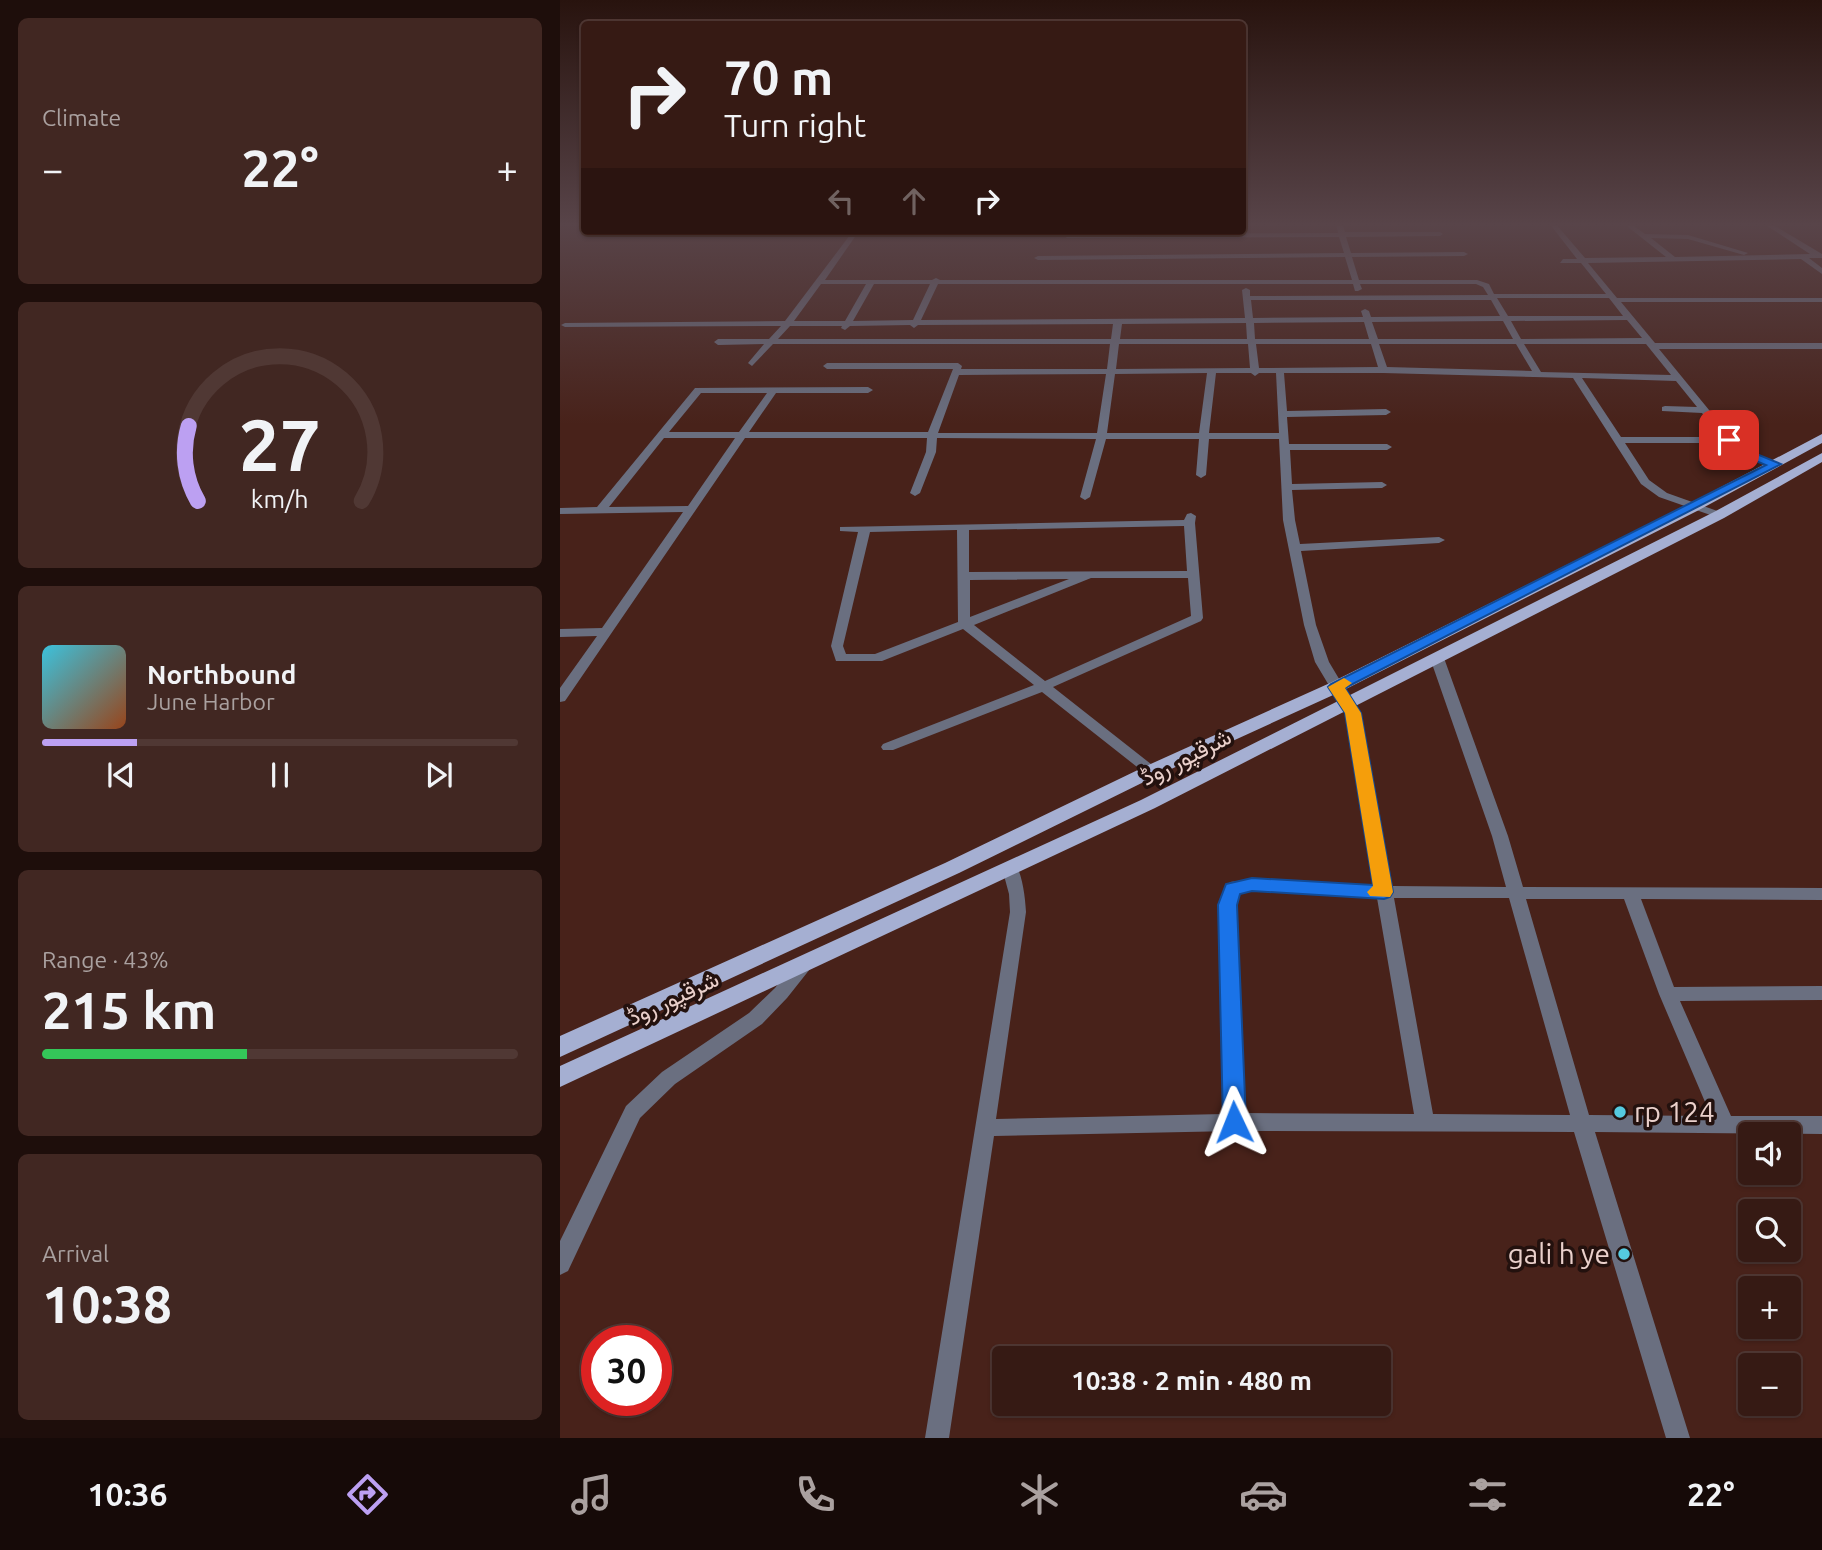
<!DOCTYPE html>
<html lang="en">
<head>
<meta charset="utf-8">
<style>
  :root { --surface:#361a14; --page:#412722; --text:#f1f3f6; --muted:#aaa1a0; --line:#503834; --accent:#bca0f2 }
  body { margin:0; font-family:Ubuntu,Vazirmatn,sans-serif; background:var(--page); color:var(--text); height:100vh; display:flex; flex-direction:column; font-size:26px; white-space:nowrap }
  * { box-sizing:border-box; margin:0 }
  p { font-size:23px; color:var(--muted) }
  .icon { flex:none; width:38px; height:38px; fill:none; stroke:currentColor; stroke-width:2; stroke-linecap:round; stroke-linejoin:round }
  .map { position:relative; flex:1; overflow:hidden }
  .side { display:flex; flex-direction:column; gap:18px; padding:18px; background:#1e0e0b; width:560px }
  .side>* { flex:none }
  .guide { position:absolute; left:21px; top:21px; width:665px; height:214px; border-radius:7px; box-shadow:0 2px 5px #0004,0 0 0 2px var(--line); background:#361a14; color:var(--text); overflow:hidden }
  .controls { position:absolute; left:1178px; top:1122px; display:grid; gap:14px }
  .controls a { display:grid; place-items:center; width:63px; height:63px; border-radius:7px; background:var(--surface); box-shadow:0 2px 5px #0004,0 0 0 2px var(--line); font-size:35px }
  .speed { position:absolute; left:21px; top:1325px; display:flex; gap:14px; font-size:35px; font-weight:700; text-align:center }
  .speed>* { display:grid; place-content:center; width:91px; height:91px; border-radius:50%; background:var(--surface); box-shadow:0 2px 5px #0004,0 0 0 2px var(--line); line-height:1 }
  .speed .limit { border:10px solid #d22; background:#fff; color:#111 }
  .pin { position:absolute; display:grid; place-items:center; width:60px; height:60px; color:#fff; margin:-30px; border-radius:14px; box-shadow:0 4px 10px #0006 }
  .me { position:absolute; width:77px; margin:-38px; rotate:358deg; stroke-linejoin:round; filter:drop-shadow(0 0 5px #0008) }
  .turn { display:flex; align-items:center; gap:24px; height:147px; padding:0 28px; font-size:32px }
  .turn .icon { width:91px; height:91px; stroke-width:2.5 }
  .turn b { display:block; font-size:49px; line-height:60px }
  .lanes { display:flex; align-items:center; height:66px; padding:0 28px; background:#0003; justify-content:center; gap:35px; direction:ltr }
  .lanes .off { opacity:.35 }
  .big { font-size:52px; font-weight:600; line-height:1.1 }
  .side .card { flex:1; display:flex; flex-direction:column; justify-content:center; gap:10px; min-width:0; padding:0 24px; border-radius:10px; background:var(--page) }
  .side .dial { align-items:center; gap:0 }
  .dial svg { height:182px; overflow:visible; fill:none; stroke:var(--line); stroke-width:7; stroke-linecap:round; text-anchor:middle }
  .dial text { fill:var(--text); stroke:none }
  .song { display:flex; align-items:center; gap:21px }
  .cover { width:84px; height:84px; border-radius:10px; background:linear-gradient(135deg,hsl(190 70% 55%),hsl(20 70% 35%)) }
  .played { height:7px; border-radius:4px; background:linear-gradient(90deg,var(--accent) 20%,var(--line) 20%) }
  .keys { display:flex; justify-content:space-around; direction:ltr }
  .heat { display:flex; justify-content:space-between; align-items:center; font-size:38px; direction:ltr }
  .charge { height:10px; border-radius:5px; background:linear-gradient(90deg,#34c759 43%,var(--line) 0) }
  .trip { position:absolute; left:432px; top:1346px; width:399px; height:70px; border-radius:7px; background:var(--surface); box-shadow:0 2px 5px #0004,0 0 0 2px var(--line); font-weight:600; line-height:70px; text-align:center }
  .tab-bar { display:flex; height:112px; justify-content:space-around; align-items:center; background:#160a08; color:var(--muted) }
  .tab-bar .icon { width:49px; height:49px }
  .tab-bar .active { color:var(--accent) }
  .tab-bar b { font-size:32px; color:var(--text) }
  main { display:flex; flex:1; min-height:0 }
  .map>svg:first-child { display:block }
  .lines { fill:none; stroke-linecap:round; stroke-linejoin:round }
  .street { fill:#6a6f80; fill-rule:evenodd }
  .primary { fill:#a5afd2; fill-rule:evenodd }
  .route { fill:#1a73e8; stroke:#114b97; stroke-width:2 }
  .slow { fill:#f59e0b }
  .poi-dot { fill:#55cae0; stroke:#23110e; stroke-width:2.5 }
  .labels { text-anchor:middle; stroke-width:7; stroke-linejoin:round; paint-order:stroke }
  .street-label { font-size:23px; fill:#ead0cb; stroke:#23110e }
  .near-poi-label { font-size:28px; fill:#ead0cb; stroke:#23110e; text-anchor:start }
</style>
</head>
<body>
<main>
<section class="side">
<div class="card"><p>Climate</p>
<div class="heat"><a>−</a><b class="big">22°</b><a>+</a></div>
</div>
<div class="card dial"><svg viewBox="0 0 100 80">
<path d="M14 69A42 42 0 1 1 86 69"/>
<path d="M14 69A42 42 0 0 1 10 36" stroke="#bca0f2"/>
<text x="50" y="56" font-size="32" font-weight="700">27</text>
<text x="50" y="72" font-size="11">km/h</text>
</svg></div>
<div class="card">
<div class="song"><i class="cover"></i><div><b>Northbound</b><p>June Harbor</p></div></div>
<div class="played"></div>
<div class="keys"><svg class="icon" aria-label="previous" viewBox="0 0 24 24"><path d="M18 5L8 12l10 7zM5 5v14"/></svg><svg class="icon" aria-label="pause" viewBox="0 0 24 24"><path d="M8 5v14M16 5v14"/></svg><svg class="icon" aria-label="next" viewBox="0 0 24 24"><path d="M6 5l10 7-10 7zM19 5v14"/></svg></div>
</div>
<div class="card"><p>Range · 43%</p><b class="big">215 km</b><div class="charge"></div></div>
<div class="card"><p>Arrival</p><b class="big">10:38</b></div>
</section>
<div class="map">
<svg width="1262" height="1438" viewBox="0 0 1262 1438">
  <rect width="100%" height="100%" fill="#48221a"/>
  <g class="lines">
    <path class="street" d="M776,223H782L785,232H880L883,234L880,236L786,237L791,253L904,252L908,254L904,256L792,257L799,280H917L929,284L934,294H1046L1021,263H1000L1003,259H1017L989,223H995L1025,258L1106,257L1063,223H1070L1085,234L1128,235L1188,253L1184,255L1128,239L1091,238L1115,257L1250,254L1203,223H1210L1262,254V258H1249L1262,268V274L1241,259L1028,263L1057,298H1262V302H1061L1095,343H1262V349H1099L1172,438L1189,451L1220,464L1215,467L1181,455L1167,443H1065L1089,480L1107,493L1163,513V517L1159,518L1099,497L1081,484L1013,378L823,373H724L727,411L826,409L831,412L826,415L727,417L729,444H827L832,447L827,450H730L732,484L822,482L827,485L822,488L732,490L735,520L740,544L879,537L885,540L879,543L741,551L756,625L769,662L800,714L832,886L946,887L932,836L870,658L877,654L884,658L948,836L963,887L1262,888V900L1081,899L1114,987L1262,986V1000L1120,1001L1171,1116H1262V1134L1035,1132L1130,1438H1106L1014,1132L674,1131L434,1136L389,1438H365L450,912L449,894L442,868L444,864H456C463,879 465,896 466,912L436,1119L664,1114L659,905L661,896L670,882L692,879L815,886L786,714L755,662L744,625L723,520L719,439H649L646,475L641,478L636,475L639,439H546L530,497L525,500L520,497L536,439L377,438L376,452L360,493L355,496L350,493L366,452L367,438H185L5,701L0,702V688L37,636L0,637V629L42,628L123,512L0,514V508L37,507L135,388L308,387L313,390L308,393H216L189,432H368L393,369H267L263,366L267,363H398L402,366L401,369H547L550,344H213L192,366L188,363L204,344L158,345L154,342L158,339H209L221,326L5,327L1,325L5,323L225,321L293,231H299L265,280H372L376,278L380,280H792L785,257L478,260L474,258L478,256L784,253L779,237L507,238L504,236L507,234L778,233ZM261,284H306L285,321H234ZM314,284H370L353,320L293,321ZM378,284H793L795,291H798L802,289L800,284H916L923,287L928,295L690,296V290L686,288L682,290L685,318L361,320ZM937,298H1049L1063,316H948ZM691,300H931L940,316L811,317L809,311L805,309L801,311L803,317L693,318ZM1067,320L1082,338L961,339L951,321ZM943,321L953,339H818L812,322ZM804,322L809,339H695L694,323ZM686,323L687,339H560L562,324ZM553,324L551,339H218L230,326H282L281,328L285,330L290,326L350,325L354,328L358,325ZM559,344H688L690,368L556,369ZM696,344H811L818,367L699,368ZM819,344H956L972,371L827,367ZM964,344H1086L1111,375L981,372ZM647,373L639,433H547L555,374ZM656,373H691L695,376L699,373H716L719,433H649ZM546,374L537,433H378L399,375ZM1022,378L1116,381L1137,407L1105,406L1102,407V411L1142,413L1161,437H1061ZM141,393H207L179,432H109ZM104,438H175L128,506L49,507ZM692,891L817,898L854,1114L684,1113L675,905L681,892ZM834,898H949L1010,1115L873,1114ZM966,899H1064L1099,994L1151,1116L1029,1115Z
      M631,513L636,516L635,523L643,618L641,621L493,687L596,768L598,771L596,774H586L482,692L333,750H323L321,747L323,744L474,685L403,629L322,661H276L271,646L298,532L280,531V527L624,520L627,514ZM624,526L627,571L409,572V530ZM397,530L398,622L315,654H286L283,646L310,532ZM531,578H628L631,616L485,681L414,625ZM509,579L410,617V580Z
      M244,957L250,959L253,964L250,969L227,998L202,1024L115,1084L80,1118L8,1271L0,1275V1241L66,1106L102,1072L189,1013L215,988L238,959Z"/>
    <path class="primary" d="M1262,434V443L1139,510L782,691L598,775L399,873L0,1057V1036L385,863L584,767L770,683L1129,504Z
      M1262,453V462L1164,518L595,808L0,1087V1066L581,800L1154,512Z"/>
  </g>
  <linearGradient id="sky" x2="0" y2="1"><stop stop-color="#28130e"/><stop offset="0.53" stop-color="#584449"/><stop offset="1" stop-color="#584449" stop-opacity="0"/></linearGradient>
  <rect width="1262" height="424" fill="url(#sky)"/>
  <path class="route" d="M1165,438H1173L1189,451L1221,464L785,688L801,713L833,892L830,897L824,899L692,891L680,894L677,905L686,1122L682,1129L674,1132L666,1129L663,1122L658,905L666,884L692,878L813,885L785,713L768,687L771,684L1206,465L1181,455L1165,443Z"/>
  <path class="slow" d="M784,678L792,683L785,688L801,713L833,892L830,897L810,896L807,892L813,886L785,713L768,687Z"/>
  <g class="poi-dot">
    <circle cx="1060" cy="1112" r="7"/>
    <circle cx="1064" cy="1254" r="7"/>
  </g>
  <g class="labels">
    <g class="street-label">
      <text transform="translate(626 757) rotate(-27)" y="8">شرقپور روڈ</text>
      <text transform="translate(113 998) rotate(-25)" y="8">شرقپور روڈ</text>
    </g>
    <g class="near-poi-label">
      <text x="1074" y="1122">rp 124</text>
      <text x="1050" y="1264" text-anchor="end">gali h ye</text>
    </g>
  </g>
</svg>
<div class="controls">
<a><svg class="icon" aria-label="sound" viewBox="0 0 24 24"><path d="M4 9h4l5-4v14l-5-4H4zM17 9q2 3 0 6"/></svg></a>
<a><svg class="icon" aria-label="search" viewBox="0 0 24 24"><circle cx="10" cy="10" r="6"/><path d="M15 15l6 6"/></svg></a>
<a>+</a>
<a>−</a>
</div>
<div class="speed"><div class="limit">30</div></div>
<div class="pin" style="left:1169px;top:440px;background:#d93025"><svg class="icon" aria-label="arrive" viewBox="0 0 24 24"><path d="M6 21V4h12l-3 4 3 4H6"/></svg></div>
<svg class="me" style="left:674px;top:1122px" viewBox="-20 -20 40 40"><path d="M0-17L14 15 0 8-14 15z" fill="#1a73e8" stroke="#fff" stroke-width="4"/></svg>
<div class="trip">10:38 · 2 min · 480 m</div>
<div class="guide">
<div class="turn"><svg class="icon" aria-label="right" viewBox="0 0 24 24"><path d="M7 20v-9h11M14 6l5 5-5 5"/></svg><div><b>70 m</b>Turn right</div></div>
<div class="lanes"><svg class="icon off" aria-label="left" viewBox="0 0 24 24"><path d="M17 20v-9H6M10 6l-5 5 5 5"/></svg><svg class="icon off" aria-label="ahead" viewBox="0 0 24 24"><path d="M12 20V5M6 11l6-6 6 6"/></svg><svg class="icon" aria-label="right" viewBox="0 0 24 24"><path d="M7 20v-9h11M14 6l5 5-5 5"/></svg></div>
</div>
</div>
</main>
<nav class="tab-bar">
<b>10:36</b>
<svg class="icon active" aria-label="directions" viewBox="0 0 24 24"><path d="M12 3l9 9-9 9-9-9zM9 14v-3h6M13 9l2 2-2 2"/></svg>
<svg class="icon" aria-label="music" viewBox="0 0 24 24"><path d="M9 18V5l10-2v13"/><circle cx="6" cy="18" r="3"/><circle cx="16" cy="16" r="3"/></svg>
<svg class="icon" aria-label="phone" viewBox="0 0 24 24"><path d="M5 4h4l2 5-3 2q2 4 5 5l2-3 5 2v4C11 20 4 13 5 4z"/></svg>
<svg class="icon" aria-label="climate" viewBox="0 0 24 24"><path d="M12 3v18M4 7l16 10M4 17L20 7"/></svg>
<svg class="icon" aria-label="car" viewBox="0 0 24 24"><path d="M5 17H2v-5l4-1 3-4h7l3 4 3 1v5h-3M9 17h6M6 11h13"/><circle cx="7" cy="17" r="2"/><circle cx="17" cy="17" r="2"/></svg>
<svg class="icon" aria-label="filters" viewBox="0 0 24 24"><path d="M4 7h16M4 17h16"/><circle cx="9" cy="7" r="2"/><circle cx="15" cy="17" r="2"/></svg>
<b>22°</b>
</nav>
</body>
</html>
